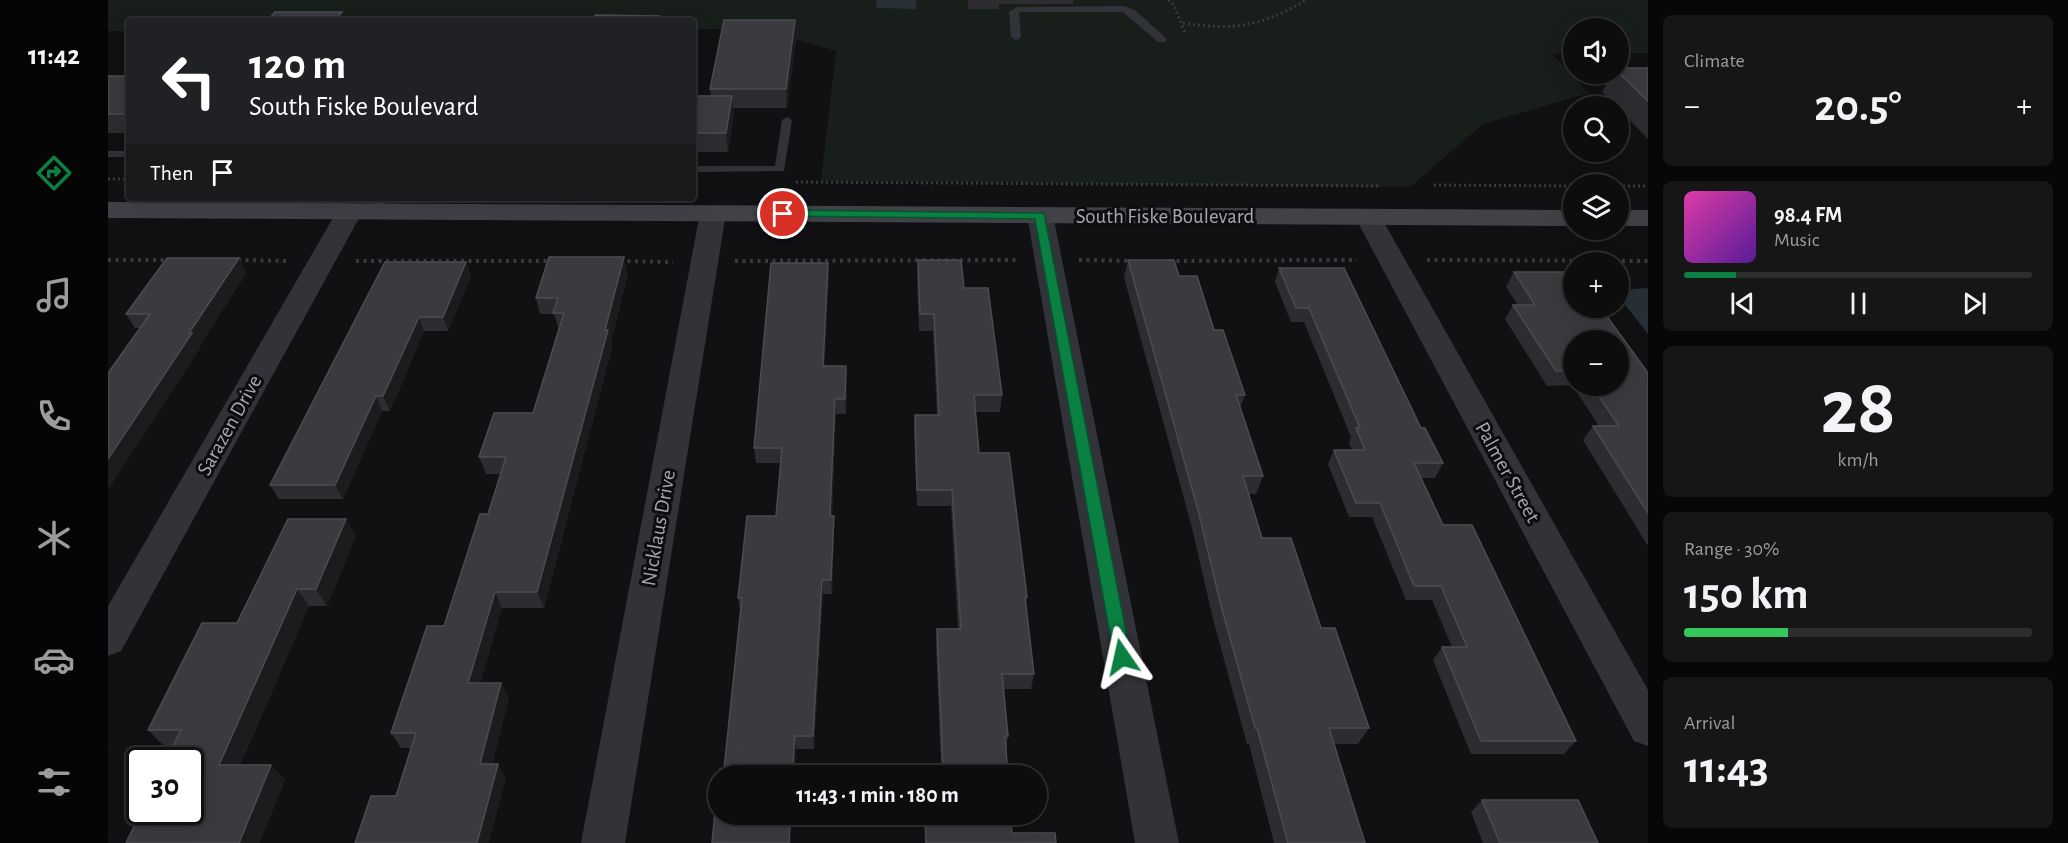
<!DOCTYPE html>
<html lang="en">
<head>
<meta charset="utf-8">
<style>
  :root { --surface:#0d0d0e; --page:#161617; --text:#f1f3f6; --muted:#9a9c9e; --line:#2d2d2e; --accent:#0b8043 }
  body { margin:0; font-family:"Alegreya Sans",sans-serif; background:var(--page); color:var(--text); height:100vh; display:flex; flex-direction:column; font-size:22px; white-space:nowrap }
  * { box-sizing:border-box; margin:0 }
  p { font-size:20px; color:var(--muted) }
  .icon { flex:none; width:33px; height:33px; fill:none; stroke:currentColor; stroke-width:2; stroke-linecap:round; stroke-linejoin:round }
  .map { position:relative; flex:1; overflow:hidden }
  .drawer { display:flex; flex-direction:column; gap:15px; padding:15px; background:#070708; width:420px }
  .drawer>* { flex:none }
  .guide { position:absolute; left:18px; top:18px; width:570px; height:183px; border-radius:6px; box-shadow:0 6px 24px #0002,0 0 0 2px var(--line); background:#202124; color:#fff; overflow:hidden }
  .controls { position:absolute; left:1455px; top:18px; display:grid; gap:12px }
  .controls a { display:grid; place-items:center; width:66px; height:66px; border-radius:50%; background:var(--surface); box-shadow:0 6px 24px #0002,0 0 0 2px var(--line); font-size:30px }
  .speed { position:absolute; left:18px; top:747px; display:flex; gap:12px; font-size:30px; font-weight:700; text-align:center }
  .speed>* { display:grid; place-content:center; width:78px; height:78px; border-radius:50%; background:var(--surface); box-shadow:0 6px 24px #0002,0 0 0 2px var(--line); line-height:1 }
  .speed .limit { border:3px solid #111; border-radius:9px; background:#fff; color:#111 }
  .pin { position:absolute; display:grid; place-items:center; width:51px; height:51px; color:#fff; margin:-26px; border:3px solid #fff; border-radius:50%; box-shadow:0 2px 6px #0007 }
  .me { position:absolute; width:66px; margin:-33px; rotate:349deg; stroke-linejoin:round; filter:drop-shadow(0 0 4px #0008) }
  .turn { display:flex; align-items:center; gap:21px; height:126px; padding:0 24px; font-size:27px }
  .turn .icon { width:78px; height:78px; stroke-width:2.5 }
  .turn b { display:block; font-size:42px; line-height:51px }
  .then { display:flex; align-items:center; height:57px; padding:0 24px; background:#0003; gap:12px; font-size:22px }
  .big { font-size:45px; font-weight:600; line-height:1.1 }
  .drawer .widget { flex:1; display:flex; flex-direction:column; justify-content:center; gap:9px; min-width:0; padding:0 21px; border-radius:9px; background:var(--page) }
  .drawer .dial { align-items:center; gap:0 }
  .dial b { font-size:78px; line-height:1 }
  .song { display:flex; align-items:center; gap:18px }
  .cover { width:72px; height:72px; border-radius:9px; background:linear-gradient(135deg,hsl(320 70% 55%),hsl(270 70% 35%)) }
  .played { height:6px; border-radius:3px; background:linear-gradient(90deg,var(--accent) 15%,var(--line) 15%) }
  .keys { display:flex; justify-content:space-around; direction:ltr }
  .heat { display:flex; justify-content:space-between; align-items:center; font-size:33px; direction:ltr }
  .charge { height:9px; border-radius:4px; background:linear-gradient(90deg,#34c759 30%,var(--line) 0) }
  .trip { position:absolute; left:600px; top:765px; width:339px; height:60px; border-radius:30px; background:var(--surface); box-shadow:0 6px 24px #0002,0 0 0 2px var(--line); font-weight:600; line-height:60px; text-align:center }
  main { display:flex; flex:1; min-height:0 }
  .menu { display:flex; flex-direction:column; width:108px; justify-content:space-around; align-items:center; background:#050506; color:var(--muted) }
  .menu .icon { width:42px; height:42px }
  .menu .active { color:var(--accent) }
  .menu b { font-size:27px; color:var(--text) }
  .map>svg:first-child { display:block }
  .green { fill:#181e19 }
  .water { fill:#283037 }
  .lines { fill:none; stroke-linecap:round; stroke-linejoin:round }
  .path-far1 { stroke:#383a3f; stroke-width:3; stroke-dasharray:2 3; stroke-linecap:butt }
  .path { stroke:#383a3f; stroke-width:4; stroke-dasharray:3 4.5; stroke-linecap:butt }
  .lane { fill:#323338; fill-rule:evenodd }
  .street { fill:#323338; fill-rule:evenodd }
  .secondary { fill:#404248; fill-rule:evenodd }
  .wall { fill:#2d2d31; fill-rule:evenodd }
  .shaded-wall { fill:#1c1c1f }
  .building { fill:#3a3a3f; stroke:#4a4c51; stroke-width:1.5 }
  .route { fill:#0b8043; stroke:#07532c; stroke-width:1.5 }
  .labels { text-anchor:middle; stroke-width:6; stroke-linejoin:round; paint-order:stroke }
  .street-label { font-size:21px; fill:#a3a8b4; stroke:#0d0d0e }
</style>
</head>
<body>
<main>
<nav class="menu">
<b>11:42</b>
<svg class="icon active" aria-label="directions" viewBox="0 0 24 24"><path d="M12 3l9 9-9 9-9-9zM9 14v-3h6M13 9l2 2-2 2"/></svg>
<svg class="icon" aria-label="music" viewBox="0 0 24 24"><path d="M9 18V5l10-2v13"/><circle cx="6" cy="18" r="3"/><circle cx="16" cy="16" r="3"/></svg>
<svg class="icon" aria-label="phone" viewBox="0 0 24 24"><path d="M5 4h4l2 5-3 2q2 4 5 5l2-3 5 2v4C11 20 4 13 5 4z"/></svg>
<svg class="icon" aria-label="climate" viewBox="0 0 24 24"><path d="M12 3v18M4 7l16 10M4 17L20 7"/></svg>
<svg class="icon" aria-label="car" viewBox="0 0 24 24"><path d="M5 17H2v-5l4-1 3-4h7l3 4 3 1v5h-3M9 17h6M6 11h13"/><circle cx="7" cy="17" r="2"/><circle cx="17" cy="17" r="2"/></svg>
<svg class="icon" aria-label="filters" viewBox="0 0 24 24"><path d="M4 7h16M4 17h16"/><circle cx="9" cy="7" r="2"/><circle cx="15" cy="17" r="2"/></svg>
</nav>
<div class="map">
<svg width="1540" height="843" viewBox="0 0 1540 843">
  <rect width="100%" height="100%" fill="#111113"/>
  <path class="green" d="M0,0H1540V53H1511L1510,28H1466L1465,53L1444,54L1481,93L1375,124L1302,187L713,181L728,51L652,29H585V21H21V31H0Z"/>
  <path class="water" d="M769,0H808V9L768,8Z
    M1540,288V334L1512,298L1524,289Z"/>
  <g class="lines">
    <path class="path-far1" d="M1060,0L1066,5L1077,33
      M1075,23C1126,31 1154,26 1198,0
      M0,179H21
      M688,182L1270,186
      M1326,185L1466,186
      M1510,186H1540"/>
    <path class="path" d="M0,260H62
      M130,260L179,261
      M971,260L1024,261
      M1319,260L1540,261
      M248,261H445
      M512,261L565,262
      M627,261L910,260
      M1061,261L1249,260"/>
    <path class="lane" d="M1017,6L1028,11L1058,38V42H1050L1015,12H914L911,13L913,37L908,40L903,37L901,12L909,7Z
      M679,117L684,120L676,171L585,172V166H667L674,120Z
      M0,151H21V157H0Z
      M227,198H239L228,214H220L218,211Z
      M269,198H281L271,214H263L261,211Z"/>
    <path class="street" d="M242,203L251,206L255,211L13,651L0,656V606L229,211L233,206Z
      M605,205L614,208L618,213L517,843H473L592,213L596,208Z
      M932,207L941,210L945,215L1071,843H1027L919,215L923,210Z
      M1260,209L1269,212L1273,217L1540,690V746L1526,741L1247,217L1251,212Z"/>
    <path class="secondary" d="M0,202L1466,210V226L0,218Z
      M1510,210H1540V226H1510Z"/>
  </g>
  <path class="wall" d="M860,0H965V4H891L890,9H860Z
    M687,20L688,38L679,108H625L626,115L620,152H585V96H603L602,89Z
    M1510,68H1540V139L1510,108V106H1509L1494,92L1504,74H1510Z
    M0,76H21V133H0Z
    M810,260L856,288L894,395L892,412H868L871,453L919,597L918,605L926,674L923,689H896L900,736L898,750L900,776H815L816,767H833L828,645L829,629H850L843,506H809L806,432L807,415H829L825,331H811L809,277Z
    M1020,260L1071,276L1106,330L1137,395L1132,408L1155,476L1148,494H1140L1154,538L1213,628L1261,728L1250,744H1226L1257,843H1166L1141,744H1139L1105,619L1085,532L1016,277Z
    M358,262L363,276L340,331H316L282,411H274L235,499H171L162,485Z
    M720,263L721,277L716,366H738L739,381L738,414H728L724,516H726V530L724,594H715L706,749H688L687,776H611L616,769L632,611L630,598L668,516L673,463H648L646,448Z
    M1171,268L1313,428L1335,463L1327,478H1313L1335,525L1468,741L1456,754H1363L1325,660L1334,647H1344L1324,600H1298L1264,517H1241L1220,464L1226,450H1244L1241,443L1243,437L1196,322H1183L1167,282Z
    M139,272L92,345L93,347L32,328H27L18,314Z
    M1406,272L1540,373V546L1475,440L1485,426H1491L1464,385L1439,386L1397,319L1405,305H1410L1398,287ZM1466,340L1510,386H1466Z
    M520,274L503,341L504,347L436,608H394L372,683H393L401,699L384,764L398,778L288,796L304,748H293L283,733L336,626L380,514L393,474H378L371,457L425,413L451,330L446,314H432L428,298Z
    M238,519L248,536L219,606H201L132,765H163L177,780L151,843H18L65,746H56L40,730Z
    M1374,800L1490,843H1375L1363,812Z
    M816,814H902L904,833L948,843H817Z"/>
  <path class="shaded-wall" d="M234,12L237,21H227Z
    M687,20L688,38L679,108L678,89Z
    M624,96L626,115L620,152L618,133Z
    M516,257L520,274L503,341L504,347L436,608L429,592Z
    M131,258L139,272L92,345L93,347L0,490V459Z
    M358,262L363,276L340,331L335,317Z
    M720,263L721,277L716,381L715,366Z
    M311,317L316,331L282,411L275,396Z
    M738,366L739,381L738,414L737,399Z
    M268,396L274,411L235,499L227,485Z
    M727,399L728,414L723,530L722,516Z
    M726,516V530L724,594L723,580Z
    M238,519L248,536L219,606L208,589Z
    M714,580L715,594L706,749L705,736Z
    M189,589L201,606L125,780L111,765Z
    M387,592L394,608L368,699L360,683Z
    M393,683L401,699L380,778L372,764Z
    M687,736L688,749L687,776H684Z
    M390,764L398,778L381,843H369Z
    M163,765L177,780L151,843H131Z
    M682,814H684L683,843H681Z"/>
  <path class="building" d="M167,12H234L227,21H159Z
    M487,15L552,16L551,21H485Z
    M616,20H687L678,89H602Z
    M1510,68H1540V101L1510,72Z
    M0,76H21V114H0Z
    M585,96H624L618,133H585Z
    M441,257H516L497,330H500L429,592H387L360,683H393L372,764H390L369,843H247L263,796H288L308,733H283L319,626H336L372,514H380L398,457H371L386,413H425L456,313H445L450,298H428Z
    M59,258H131L81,333H84L0,459V373L42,314H18Z
    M810,260H853L856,288H880L894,395H866L871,453H901L919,597H917L926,674H894L900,736H897L900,776H816V767H835L829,629H853L844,490H809L807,415H831L826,314H812Z
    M1020,260H1066L1071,276H1089L1106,330H1115L1137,395H1128L1155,476H1135L1154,538H1183L1213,628H1227L1261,728H1221L1257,843H1180L1149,728H1147L1112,602L1091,514Z
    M277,262H358L335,317H311L275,396H268L227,485H162Z
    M663,263H720L715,366H738L737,399H727L722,516H726L723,580H714L705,736H687L684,776H611L612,769H616L634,598H630L639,516H668L674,448H646Z
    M1171,268H1236L1313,428H1317L1335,463H1306L1335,525H1364L1468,741H1373L1334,647H1359L1333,586H1306L1272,503H1248L1226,450H1257L1248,428H1252L1201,308H1188Z
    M1406,272H1466V308H1493L1540,373V513L1485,426H1511L1484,386H1510V340H1466V371H1448L1405,305H1427Z
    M180,519H238L208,589H189L111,765H163L131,843H18L33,812H82V760H58L73,730H40L94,623H129Z
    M610,780V814H682L681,843H604Z
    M1374,800H1470L1490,843H1392Z
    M817,814H902L904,833H947L948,843H818Z"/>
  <path class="route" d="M675,210L936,213L1023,657L1020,662L1014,664L1009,662L1006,657L927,219L671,216L669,214Z"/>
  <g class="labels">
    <g class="street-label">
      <text x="1057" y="223">South Fiske Boulevard</text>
      <text transform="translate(121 425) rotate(-61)" y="7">Sarazen Drive</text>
      <text transform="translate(1400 472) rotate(61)" y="7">Palmer Street</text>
      <text transform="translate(550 528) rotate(-80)" y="7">Nicklaus Drive</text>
    </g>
  </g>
</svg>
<div class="controls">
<a><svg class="icon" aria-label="sound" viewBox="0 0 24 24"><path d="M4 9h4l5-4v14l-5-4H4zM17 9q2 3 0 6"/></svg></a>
<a><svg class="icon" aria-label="search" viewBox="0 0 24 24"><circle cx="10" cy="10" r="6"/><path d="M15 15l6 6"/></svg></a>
<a><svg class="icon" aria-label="layers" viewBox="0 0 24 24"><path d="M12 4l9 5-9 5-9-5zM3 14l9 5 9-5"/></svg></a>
<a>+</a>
<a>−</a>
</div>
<div class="speed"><div class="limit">30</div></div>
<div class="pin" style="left:675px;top:214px;background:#d93025"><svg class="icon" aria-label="arrive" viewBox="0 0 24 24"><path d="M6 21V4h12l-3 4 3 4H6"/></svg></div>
<svg class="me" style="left:1014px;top:657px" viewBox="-20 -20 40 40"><path d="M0-17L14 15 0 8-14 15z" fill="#0b8043" stroke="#fff" stroke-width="4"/></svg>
<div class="trip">11:43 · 1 min · 180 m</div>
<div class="guide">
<div class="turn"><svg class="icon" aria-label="left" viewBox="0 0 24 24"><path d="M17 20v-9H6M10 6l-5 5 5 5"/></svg><div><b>120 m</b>South Fiske Boulevard</div></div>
<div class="then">Then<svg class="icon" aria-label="arrive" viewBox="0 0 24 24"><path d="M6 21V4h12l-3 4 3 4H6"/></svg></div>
</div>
</div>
<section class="drawer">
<div class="widget"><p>Climate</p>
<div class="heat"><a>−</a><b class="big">20.5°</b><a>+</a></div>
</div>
<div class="widget">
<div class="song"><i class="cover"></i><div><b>98.4 FM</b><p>Music</p></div></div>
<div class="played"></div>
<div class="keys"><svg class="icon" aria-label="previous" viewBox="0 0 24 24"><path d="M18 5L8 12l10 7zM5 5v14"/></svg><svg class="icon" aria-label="pause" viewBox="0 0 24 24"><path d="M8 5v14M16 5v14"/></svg><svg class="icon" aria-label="next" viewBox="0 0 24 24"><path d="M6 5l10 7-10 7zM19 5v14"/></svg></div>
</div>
<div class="widget dial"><b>28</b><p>km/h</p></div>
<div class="widget"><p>Range · 30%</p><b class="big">150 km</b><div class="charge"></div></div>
<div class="widget"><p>Arrival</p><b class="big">11:43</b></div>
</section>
</main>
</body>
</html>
